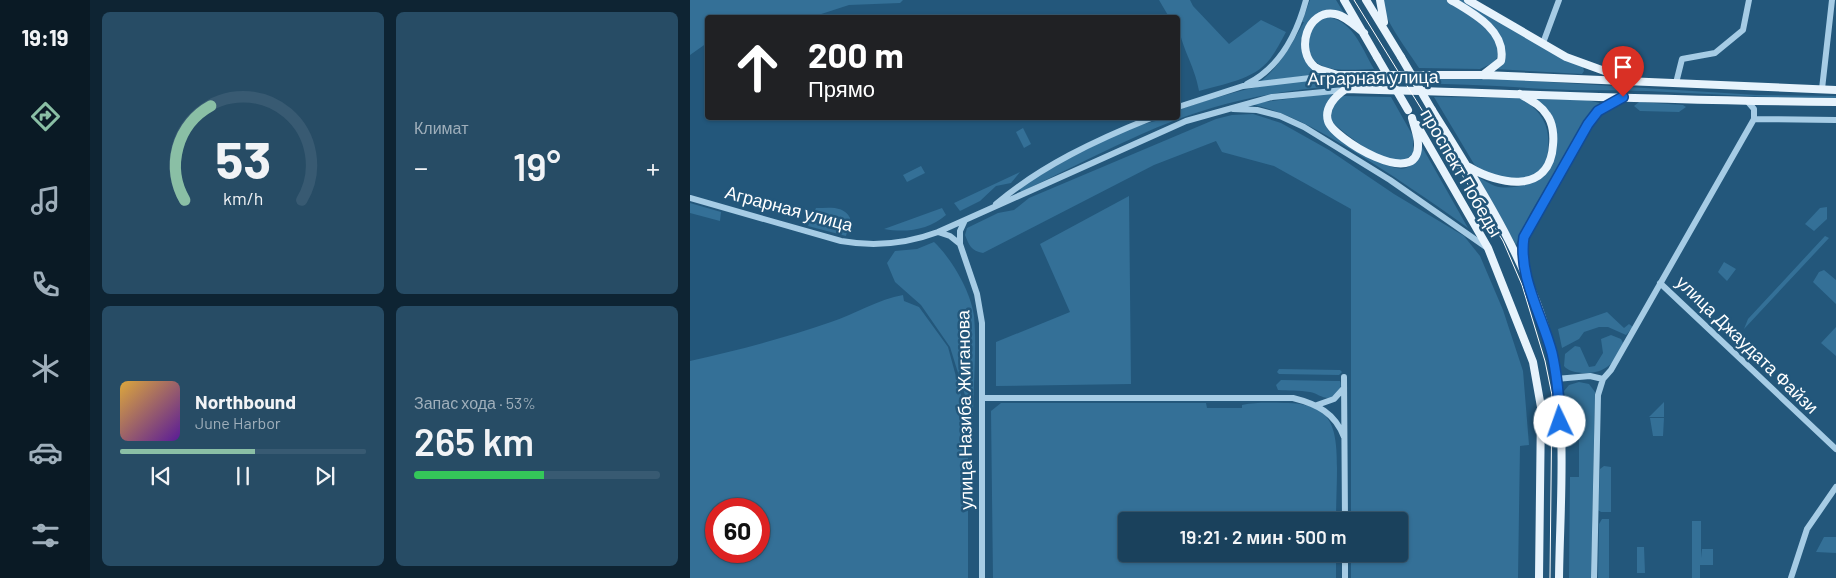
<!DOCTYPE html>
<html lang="ru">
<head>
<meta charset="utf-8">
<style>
  :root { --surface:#1a415c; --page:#274c65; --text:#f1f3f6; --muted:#9fafbb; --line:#385a72; --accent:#8abfa5 }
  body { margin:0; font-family:Barlow,sans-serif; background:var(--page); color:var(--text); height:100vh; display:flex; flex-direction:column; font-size:19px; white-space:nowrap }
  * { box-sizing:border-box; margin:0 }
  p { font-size:16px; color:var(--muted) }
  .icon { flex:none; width:28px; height:28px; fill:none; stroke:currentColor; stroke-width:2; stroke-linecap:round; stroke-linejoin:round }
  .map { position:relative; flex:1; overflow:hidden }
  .panel { display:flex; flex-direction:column; gap:12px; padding:12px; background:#0e2433; width:600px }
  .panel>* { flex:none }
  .banner { position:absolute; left:15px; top:15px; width:475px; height:105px; border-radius:5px; box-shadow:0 1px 4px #0004,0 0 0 1px var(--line); background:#202124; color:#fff; overflow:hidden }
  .speed { position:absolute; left:15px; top:498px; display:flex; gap:10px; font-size:25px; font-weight:700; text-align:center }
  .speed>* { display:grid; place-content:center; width:65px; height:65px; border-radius:50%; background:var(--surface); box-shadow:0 1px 4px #0004,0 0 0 1px var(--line); line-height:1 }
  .speed .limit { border:8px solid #d22; background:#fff; color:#111 }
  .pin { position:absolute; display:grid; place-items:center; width:42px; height:42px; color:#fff; margin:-51px -21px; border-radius:50% 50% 50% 0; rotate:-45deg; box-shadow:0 0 5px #0007 }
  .pin .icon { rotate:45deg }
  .me { position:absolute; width:55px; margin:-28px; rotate:357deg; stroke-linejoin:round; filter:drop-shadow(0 0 4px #0008) }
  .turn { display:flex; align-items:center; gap:18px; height:105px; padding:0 20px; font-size:22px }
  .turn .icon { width:65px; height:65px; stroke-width:2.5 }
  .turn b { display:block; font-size:35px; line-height:42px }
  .big { font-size:38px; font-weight:600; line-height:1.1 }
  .panel .widget { flex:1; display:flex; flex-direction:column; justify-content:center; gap:8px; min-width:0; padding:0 18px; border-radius:8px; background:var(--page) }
  .panel .dial { align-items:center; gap:0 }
  .dial svg { height:130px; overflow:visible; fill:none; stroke:var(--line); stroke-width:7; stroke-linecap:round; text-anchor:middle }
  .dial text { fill:var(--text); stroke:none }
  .song { display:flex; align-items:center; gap:15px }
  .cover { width:60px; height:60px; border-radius:8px; background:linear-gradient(135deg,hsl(40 70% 55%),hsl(270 70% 35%)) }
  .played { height:5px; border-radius:2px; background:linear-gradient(90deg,var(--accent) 55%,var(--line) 55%) }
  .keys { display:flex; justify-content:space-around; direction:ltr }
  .heat { display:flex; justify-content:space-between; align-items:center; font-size:28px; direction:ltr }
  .charge { height:8px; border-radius:4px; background:linear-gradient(90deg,#34c759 53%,var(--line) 0) }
  .panel .tiles { flex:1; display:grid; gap:12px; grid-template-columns:repeat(2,1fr) }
  .trip { position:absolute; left:428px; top:512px; width:290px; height:50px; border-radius:5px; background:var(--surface); box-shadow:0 1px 4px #0004,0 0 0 1px var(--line); font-weight:600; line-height:50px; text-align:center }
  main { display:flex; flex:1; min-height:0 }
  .menu { display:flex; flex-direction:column; width:90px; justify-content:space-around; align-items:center; background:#0a1a25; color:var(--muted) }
  .menu .icon { width:35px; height:35px }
  .menu .current { color:var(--accent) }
  .menu b { font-size:22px; color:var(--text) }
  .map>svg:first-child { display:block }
  .green { fill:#347097; fill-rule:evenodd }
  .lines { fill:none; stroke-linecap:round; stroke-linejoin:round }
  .minor { stroke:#a6cce5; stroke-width:6 }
  .major { stroke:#e7f3fc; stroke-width:8 }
  .tram { stroke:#fff; stroke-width:1 }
  .major-bridge { stroke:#e7f3fc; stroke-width:8 }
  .route-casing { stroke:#114b97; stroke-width:12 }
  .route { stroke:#1a73e8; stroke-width:9 }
  .labels { text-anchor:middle; stroke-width:5; stroke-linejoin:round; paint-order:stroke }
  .street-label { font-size:18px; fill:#fff; stroke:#23577b }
</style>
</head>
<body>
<main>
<nav class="menu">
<b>19:19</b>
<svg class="icon current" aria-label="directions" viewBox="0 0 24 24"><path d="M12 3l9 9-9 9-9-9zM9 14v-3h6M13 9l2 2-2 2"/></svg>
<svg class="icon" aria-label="music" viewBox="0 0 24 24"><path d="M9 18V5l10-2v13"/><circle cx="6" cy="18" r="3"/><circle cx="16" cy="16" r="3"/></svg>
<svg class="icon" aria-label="phone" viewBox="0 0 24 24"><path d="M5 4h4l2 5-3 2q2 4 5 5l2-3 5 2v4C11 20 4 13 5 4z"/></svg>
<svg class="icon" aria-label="climate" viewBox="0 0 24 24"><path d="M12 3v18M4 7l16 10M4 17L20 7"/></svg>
<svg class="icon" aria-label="car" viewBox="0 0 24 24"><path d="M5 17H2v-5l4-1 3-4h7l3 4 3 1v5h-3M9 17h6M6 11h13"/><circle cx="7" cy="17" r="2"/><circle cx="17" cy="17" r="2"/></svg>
<svg class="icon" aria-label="filters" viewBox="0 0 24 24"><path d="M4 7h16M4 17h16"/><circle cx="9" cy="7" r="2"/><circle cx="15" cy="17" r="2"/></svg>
</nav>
<section class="panel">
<div class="tiles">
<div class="widget dial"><svg viewBox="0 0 100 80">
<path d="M14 69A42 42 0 1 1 86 69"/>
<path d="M14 69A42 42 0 0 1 30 11" stroke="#8abfa5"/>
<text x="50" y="56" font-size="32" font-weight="700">53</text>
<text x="50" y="72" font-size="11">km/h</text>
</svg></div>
<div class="widget"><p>Климат</p>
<div class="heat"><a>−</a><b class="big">19°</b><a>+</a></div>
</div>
<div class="widget">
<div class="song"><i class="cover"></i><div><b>Northbound</b><p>June Harbor</p></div></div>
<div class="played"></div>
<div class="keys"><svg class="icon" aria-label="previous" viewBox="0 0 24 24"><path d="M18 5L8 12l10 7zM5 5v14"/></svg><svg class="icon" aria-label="pause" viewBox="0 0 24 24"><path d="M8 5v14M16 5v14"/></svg><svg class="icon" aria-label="next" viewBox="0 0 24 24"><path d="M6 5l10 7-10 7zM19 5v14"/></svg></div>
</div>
<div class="widget"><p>Запас хода · 53%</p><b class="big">265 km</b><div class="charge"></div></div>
</div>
</section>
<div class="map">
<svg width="1146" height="578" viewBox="0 0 1146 578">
  <rect width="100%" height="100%" fill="#23577b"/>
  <path class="green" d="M0,0H213L210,3L159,5L122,17L18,18L17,43L0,55Z
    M469,0H500L503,6L539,44L571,20L596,32C591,41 586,51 580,59C564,80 533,84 509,91C505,65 488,43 488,18L479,17Z
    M620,0H646L657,18L639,11L615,30L611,41L615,58L635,73L570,82C591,65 601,45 614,22H612Z
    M692,0H757L783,15L806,40L808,55L805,62L790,69L729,68C719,52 692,18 692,0Z
    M767,0H774L893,67L894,71L892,74L805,69L812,63C801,24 803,20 767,0Z
    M633,17C662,17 671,47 684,69C665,69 624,76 619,50C618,46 617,43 618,39C622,29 624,23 633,17Z
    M796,78L1067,95L1146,96V99C1083,98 1020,94 957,91C924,90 890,91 857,89C756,83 651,77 552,100C474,117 403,158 331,192L329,187C370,165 442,118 488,118V110C518,100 548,90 579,85C651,74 724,78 796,78Z
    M643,93L634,112L637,128C651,139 699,174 716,168C725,165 728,153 731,145L778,228C739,200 701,174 660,149C627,130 598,112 560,104Z
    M654,96L701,97L723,136V154C721,155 716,160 713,160C693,165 655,134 641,121L642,107L649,97Z
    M744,97L832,98C860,119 861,133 856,166L845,175L828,181L793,174L784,164Z
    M843,99L897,100L914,104L906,107L895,120L840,214L826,245L788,177C794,180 800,184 805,186C822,191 848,183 859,170C868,158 869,126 861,114C856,107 850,103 843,99Z
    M949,102L993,105L996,107L989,112L950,111L944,106Z
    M563,114L591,123L639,150L704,194L774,236L790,256L813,310L833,371L839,445L830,446L828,578H661V554H709V521H661V209L584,166L532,152L526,141L464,165L293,253C281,251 279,245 275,235L277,228L308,213L324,210L339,198L526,119L542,115Z
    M333,128L341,144L334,148L326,132Z
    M231,166L235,173L217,182L213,175Z
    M330,172L321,183L306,186L290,201L270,211L264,203Z
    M439,196L441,384L306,386V342L380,312L350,244Z
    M0,203L31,212L30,221L0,213Z
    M1137,207V219L1124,231L1115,224L1130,208Z
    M126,208C138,208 154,205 160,218L156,236L118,226Z
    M252,208L256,215C239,230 216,233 194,229Z
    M1135,236L1139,238L1054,329L1058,319Z
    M244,242C262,259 281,292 284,316C287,348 283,389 283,421L260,347L231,305L205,282L197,263L205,251L227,249Z
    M1034,262L1046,269L1037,281L1028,272Z
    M1134,270L1146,280V304L1123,282L1129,272Z
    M213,295L214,301L229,307L258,347L278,421V578H0V361C48,350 95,338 141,322C165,314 189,299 213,295ZM26,509H69V551H26Z
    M917,312L934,328L939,324L943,327L936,335L918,327H909L894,332L889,339L872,348L868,329Z
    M1146,327V356L1131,343Z
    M921,335L931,339L933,343C926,364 914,374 892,373C885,372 878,371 874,366L875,354L885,346L890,347L899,367L905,366L913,353L911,339Z
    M589,369L650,370L652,372L649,375L589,374L587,372Z
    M591,380L646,381H650C653,389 646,398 638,398C632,398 626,393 620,392C609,390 598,391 588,390L586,385Z
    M889,382L899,384L905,392L901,578H879L880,477H889V428H877L874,391L879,385Z
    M974,402V417H959Z
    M311,403H516L517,408H552V405C566,402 580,403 594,403C642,403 647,426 647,468C647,485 646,503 646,521H436V554H646V578H303L301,411Z
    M960,418H974L973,436H963Z
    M914,466L921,467V512H911L908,510L910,469Z
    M912,519H919V578H908L909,524Z
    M1002,521H1011V558L1012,549H1023V565H1010V578H1002Z
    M1134,537H1146V553L1126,552Z
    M947,547H954L955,573H947Z"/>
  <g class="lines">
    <path class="minor" d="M853,43L869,0
      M986,83L992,59L1025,53L1053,30L1059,0
      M557,84C589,68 607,34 616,0
      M1132,89L1142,0
      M488,107L553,86L645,75
      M543,109L567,110L590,116L614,127L700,180L796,247
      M1064,119L1146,120
      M0,198L151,241C185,247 216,244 248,232L496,121L582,97L654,90
      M306,204C351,166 406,140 461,118
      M275,220L270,231V244L287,294L292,323V578
      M248,232L260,236L270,244
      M970,283L1146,449
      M654,377L655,521
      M866,379L900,376L913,379
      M293,398H603C627,404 645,413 654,437
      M627,405L644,399L654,388
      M655,578V554
      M904,578L908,395L913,379L921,370L1064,119V109L1058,102
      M1101,578L1117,529L1146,487"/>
    <path class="major" d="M654,0L687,57
      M676,0L711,57
      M690,0L694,22
      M761,0C783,13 817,31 811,61L793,75
      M778,0L876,57L931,77
      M674,33C666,27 656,16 645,14C617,9 605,51 625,67C631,71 640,72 647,75H793L1146,90
      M742,110C788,183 846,274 863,358C877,430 870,506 869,578
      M722,118C724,126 728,136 728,144C730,192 642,138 638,121C634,108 645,96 656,89C819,93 983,101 1146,102
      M727,125L798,248L843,362L851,407L849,578
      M779,167C809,185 860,195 863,145C864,136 863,123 857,115C851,105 840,100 830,94
      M836,273L832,246L837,230L898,124L909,111L931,98"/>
    <path class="tram" d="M664,0L813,241L832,285L855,361L862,395L860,578"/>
    <path class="major-bridge" d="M687,57L718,110
      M711,57L742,110"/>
  </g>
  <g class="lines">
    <g class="route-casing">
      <path id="route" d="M870,422C869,399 867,375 862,353C852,315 828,276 834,237L898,124L908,111L933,97"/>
    </g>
    <use href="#route" class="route"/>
  </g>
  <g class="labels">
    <g class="street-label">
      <text transform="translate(683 78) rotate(-1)" y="6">Аграрная улица</text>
      <text transform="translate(771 173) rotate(60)" y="6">проспект Победы</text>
      <text transform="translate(99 209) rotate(15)" y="6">Аграрная улица</text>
      <text transform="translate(1057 345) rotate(44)" y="6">улица Джаудата Файзи</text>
      <text transform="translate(275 410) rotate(-91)" y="6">улица Назиба Жиганова</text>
    </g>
  </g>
</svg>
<div class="speed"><div class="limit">60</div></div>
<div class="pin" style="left:933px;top:97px;background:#d93025"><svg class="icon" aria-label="arrive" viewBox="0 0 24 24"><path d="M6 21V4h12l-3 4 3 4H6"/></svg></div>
<svg class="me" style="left:870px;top:422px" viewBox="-20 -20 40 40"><circle r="19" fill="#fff"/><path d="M0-13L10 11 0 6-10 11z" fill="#1a73e8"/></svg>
<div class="trip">19:21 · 2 мин · 500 m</div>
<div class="banner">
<div class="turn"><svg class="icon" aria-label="ahead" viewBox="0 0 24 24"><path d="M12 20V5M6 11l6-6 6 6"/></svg><div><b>200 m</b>Прямо</div></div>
</div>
</div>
</main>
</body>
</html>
